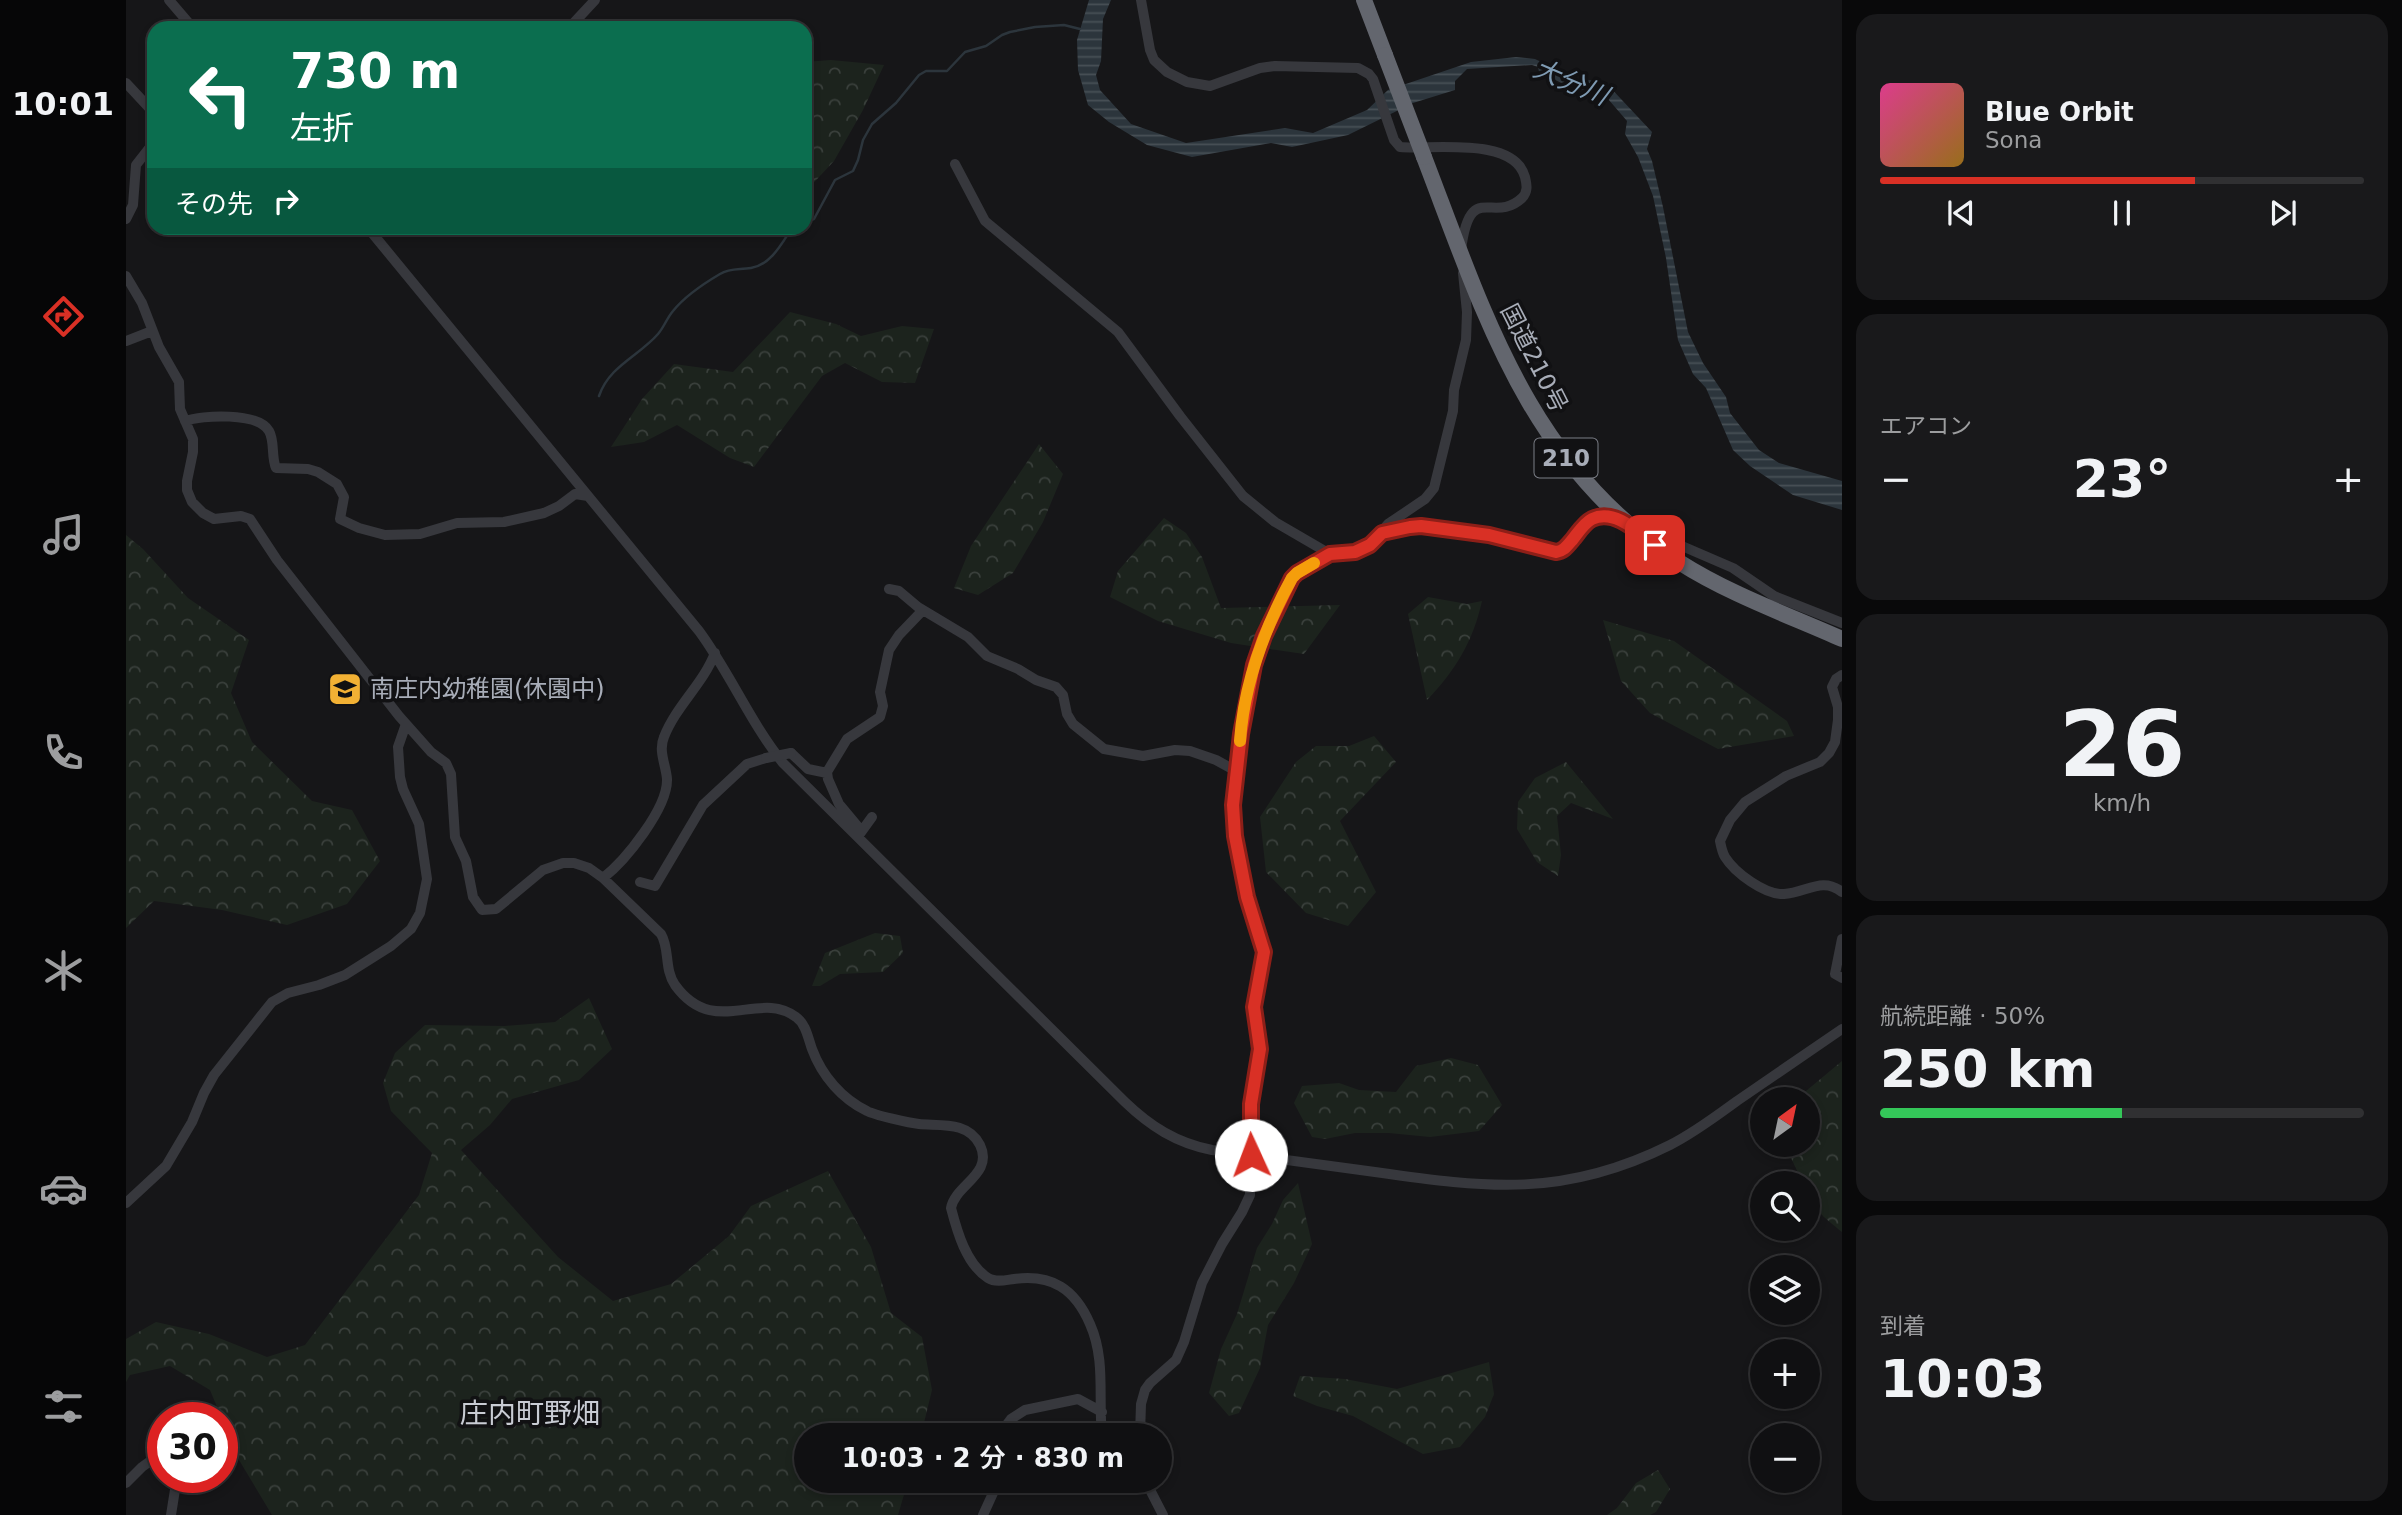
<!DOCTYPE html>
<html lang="ja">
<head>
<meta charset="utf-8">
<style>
  :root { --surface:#101012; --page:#19191b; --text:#f1f3f6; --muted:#9c9d9f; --line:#303032; --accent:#d93025 }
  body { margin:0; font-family:"DejaVu Sans","Noto Sans JP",sans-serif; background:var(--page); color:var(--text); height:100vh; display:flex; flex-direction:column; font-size:26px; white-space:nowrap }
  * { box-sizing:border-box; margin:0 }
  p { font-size:23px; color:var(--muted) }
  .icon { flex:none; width:38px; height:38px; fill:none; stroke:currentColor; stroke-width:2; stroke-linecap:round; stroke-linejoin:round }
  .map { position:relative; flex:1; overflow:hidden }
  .side { display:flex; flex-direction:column; gap:14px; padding:14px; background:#09090a; width:560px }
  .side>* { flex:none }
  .hud { position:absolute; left:21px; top:21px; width:665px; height:214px; border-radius:21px; box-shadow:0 4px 10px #0003,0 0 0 2px var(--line); background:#0b6e4f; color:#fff; overflow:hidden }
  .needle { width:46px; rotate:33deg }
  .controls { position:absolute; left:1624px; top:1087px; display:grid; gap:14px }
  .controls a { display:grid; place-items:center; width:70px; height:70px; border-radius:50%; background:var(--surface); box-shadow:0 4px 10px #0003,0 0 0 2px var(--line); font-size:35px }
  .speed { position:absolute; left:21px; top:1402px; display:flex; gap:14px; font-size:35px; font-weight:700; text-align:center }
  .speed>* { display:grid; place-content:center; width:91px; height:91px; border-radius:50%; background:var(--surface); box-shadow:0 4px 10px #0003,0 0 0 2px var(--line); line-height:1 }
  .speed .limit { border:10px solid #d22; background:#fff; color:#111 }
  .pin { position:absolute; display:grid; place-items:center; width:60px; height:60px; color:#fff; margin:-30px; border-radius:14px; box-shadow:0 4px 10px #0006 }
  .me { position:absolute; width:77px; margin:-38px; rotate:358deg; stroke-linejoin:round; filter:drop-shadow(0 0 5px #0008) }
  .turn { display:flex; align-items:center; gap:24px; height:147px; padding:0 28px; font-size:32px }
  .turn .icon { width:91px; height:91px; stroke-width:2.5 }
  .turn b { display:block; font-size:49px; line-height:60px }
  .then { display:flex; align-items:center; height:66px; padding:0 28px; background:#0003; gap:14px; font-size:26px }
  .big { font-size:52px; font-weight:600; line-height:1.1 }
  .side .card { flex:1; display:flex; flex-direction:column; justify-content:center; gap:10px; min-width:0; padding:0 24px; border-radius:21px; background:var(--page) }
  .side .dial { align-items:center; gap:0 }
  .dial b { font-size:91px; line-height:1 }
  .song { display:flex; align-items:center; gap:21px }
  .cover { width:84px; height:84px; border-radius:10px; background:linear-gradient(135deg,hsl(330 70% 55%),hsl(40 70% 35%)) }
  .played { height:7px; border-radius:4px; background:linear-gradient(90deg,var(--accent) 65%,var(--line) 65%) }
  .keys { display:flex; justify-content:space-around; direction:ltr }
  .heat { display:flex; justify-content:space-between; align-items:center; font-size:38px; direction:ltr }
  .charge { height:10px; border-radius:5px; background:linear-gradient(90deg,#34c759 50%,var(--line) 0) }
  .trip { position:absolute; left:668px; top:1423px; width:378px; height:70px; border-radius:35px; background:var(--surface); box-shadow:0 4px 10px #0003,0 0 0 2px var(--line); font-weight:600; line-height:70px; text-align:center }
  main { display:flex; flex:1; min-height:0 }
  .tab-bar { display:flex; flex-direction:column; width:126px; justify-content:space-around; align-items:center; background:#060607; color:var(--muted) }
  .tab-bar .icon { width:49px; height:49px }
  .tab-bar .selected { color:var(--accent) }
  .tab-bar b { font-size:32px; color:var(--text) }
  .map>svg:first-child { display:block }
  .forest { fill:url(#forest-crowns) }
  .water { fill:url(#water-rules) }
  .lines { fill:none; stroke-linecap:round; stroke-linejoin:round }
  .stream { stroke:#2c353c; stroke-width:2.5 }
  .minor { stroke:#37383d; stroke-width:10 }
  .highway { stroke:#63666e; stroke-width:16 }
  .minor-bridge { stroke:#37383d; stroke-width:10 }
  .highway-bridge { stroke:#63666e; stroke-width:16 }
  .route-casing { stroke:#8d1f18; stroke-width:18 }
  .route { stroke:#d93025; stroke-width:12 }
  .slow { stroke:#f59e0b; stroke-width:12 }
  .labels { text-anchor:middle; stroke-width:7; stroke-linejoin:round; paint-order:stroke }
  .shield { fill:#111113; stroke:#7b7e86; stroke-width:2 }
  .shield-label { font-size:23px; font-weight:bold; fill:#a8adb8 }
  .street-label { font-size:24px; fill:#a8adb8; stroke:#111113 }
  .poi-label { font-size:24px; fill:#a8adb8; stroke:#111113; text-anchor:start }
  .water-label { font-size:26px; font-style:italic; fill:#7f9bb3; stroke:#111113 }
  .quarter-label { font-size:28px; fill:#c9ccd4; stroke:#111113 }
</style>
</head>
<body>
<main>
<nav class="tab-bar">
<b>10:01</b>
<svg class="icon selected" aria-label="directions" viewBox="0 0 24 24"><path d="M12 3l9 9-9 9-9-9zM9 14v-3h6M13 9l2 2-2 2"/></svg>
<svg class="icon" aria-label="music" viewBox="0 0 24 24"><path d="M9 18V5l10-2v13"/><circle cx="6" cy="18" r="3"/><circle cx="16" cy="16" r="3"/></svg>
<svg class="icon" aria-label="phone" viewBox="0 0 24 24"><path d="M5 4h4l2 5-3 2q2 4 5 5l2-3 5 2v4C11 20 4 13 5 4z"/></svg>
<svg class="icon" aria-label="climate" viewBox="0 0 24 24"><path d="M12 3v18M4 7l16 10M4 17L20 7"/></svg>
<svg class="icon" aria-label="car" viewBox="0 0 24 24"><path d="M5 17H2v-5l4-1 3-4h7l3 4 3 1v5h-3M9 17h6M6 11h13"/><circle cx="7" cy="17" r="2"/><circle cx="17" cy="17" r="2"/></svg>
<svg class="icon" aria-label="filters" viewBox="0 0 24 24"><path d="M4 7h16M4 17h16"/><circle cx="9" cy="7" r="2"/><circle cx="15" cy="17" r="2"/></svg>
</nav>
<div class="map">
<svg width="1716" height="1515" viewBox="0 0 1716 1515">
  <defs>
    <pattern id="forest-crowns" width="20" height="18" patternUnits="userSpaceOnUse" patternTransform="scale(1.75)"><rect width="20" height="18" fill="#1c231d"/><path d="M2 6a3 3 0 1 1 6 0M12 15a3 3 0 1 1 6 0" fill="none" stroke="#3a403c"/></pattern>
    <pattern id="water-rules" width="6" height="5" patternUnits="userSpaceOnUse" patternTransform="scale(1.75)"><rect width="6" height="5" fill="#2c353c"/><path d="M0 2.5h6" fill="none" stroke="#485056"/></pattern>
  </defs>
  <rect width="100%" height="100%" fill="#161618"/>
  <path class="forest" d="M705,60L758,65L737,110L708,161L679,192V62Z
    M664,312L710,324L735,336L776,326L808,329L789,383L756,382L719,363L696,376L628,467L604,458L551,425L518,442L485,447L516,399L548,364L607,372Z
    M913,444L937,474L917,522L887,573L852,595L828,588L845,546Z
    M1038,518L1060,533L1076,557L1095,608L1214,605L1178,654L1105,643L1032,621L984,597L992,571Z
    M0,535L17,549L62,598L123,640L105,693L126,742L186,801L226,810L254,861L221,904L161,925L96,910L28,901L0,928Z
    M1302,597L1341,604L1356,601C1347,641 1330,670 1301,700L1282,614Z
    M1477,620L1548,641L1661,721L1668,736L1592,749L1524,713L1495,681Z
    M1248,736L1270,762L1214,821L1250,892L1222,926L1180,913L1140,872L1134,817L1170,762L1190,746H1223Z
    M1440,762L1487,819L1445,803L1431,816L1435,855L1432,876L1411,862L1391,829L1392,802L1409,778Z
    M749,933L774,936L777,953L757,972L714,974L694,986H686L699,953Z
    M463,998L486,1049L453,1080L386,1099L364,1125L335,1150L432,1257L487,1301L545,1284L603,1236L625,1206L702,1171L745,1247L765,1313L796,1337L806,1390L795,1435H681V1480L782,1481L772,1515H146L113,1460L84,1390L44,1366L4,1375L0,1382V1339L30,1322L83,1334L141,1357L179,1345L293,1195L306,1153L265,1111L257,1083L269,1053L299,1025L379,1026L429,1022Z
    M1325,1058L1352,1065L1376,1105L1353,1131L1304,1137L1263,1133H1229L1199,1139L1186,1137L1168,1103L1176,1086L1213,1083L1233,1090L1270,1092L1290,1066Z
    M1716,1061V1232C1699,1218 1682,1207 1682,1183H1677L1664,1156L1666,1145L1682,1144V1099H1678L1680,1091Z
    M1172,1183L1186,1244L1168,1283L1142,1325L1134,1368L1113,1413L1103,1416L1083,1393L1095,1349L1111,1314L1131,1248L1146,1224L1157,1200Z
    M1363,1362L1368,1394L1359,1417L1334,1447L1297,1454L1227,1416L1191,1406L1167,1396L1174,1376L1219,1379L1271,1389Z
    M1532,1470L1544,1489L1530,1512L1524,1515H1481L1491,1508L1510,1483Z"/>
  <path class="water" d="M963,0H985L977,19L975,61L970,75L974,90L1005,124L1060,143L1159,128L1187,133L1241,110L1262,90L1345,62L1390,57L1409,59L1446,77L1480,83L1526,132L1521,149L1526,161L1537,207L1562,332L1577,363L1600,397L1604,413L1633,450L1653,463L1716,481V510L1667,495L1624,466L1607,450L1580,388L1567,374L1552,340L1540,258L1527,196L1512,157L1499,134L1501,121L1476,92L1448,89L1413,72L1412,67L1406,65L1341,69L1329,81V90L1287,103L1222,135L1166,147L1145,143L1066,157L1021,145L983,122L962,105L952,70L951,40Z"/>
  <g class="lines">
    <path class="stream" d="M679,222L688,219L709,180L727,171L732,160L737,140L746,124L770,103L793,75L800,71H821L839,52L860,46L876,35L884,32L909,27L938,25L954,29
      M473,396C483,366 513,356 532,334C538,327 541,318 547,311C559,296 577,284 594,274C604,268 613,270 625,268C645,265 656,243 666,228"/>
    <path class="minor" d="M43,0L67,28
      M1015,0L1024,50L1028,60L1041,72L1061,82L1084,86L1134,68L1149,66L1232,68L1243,74L1247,79L1268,140L1274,147C1306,150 1388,136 1399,177C1401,185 1402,192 1396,198C1367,225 1344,179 1335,250
      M443,28L469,0
      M0,83L28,113
      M829,164L859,221L992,332L1054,416L1117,496L1149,522L1204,554L1224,553L1243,546L1262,524L1299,499L1308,488L1327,411L1328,390L1340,340L1341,312L1337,273
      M0,219L7,205L10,165L28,142
      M242,228L573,631C604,673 624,722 657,763L999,1102C1024,1126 1050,1143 1086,1150C1140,1157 1194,1165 1249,1172C1361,1188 1438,1198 1544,1145C1568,1133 1589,1117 1611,1101C1646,1077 1681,1053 1716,1029
      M0,276L16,303L33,347L53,382L54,409L67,439V452L61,481V490L66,502L77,513L88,519L115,516L124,519L151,560L273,716L305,752L320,763L325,774L329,837L340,861L347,897L356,910L370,909L417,870L437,863H448L463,868L477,878L535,934C544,949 538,969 549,985C588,1039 633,989 670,1017C680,1024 682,1038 686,1049C696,1076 716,1099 741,1111C748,1115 784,1123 793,1124C814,1126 842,1121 854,1145C868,1174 829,1185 825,1208C831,1231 840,1264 862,1278C870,1283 880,1280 888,1279C926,1274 949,1289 964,1324C980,1360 972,1397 976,1435
      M0,341L26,331
      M59,421C76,415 132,412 143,431C149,441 145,457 150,468L182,469L192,472L211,484L218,497L214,519L233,528L259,535L294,534L331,523L378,522L418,513L433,506L449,494L462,496
      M1256,533L1295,525L1325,532L1363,535L1433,551L1440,548L1466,519L1479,518L1519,525L1542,540L1607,568L1648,596L1716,623
      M763,589L773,591L792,607L842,637L861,656L892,669L910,680L930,687L937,695L941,714L947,724L978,749L1017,756L1049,750L1064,751L1090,760L1112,772
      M1716,675L1710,679L1706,687L1712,707V720L1709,742L1703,753L1694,762L1660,776L1619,802L1604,820L1594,841C1595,846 1596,852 1599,857C1609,873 1639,895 1658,894C1680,893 1696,876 1716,892
      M665,753L682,769L701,773
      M734,833L733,828L713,804L702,779L701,772L721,739L754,717L757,706L754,692L763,650L773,635L797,610
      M733,835L746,817
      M477,878C499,861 542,808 541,779C540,765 532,751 538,737C550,706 577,684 589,653
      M514,882L529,886L577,805L621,764L640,758
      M1716,939L1709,974L1716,978
      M0,1203L40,1166L66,1122L78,1093L88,1075L146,1002L162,993L193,985L219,975L265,946L285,929L294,913L301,879L293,824L277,789L274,777L272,747L280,724
      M873,1435L885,1419L899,1410L952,1399L976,1412
      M1014,1435L1015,1404L1019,1390L1024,1383L1050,1360L1058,1342L1076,1283L1096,1244L1116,1212L1124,1195V1117L1134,1049L1128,1007L1138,952L1121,897L1107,821L1115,734L1128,665L1149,611L1171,573L1204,554
      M1019,1480L1037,1515
      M0,1483L16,1467L37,1452
      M45,1515L51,1477
      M857,1515L873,1480"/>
    <path class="highway" d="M1238,0L1259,55
      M1298,157C1358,313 1403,466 1553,562C1603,594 1662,615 1716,639"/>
    <path class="minor-bridge" d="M640,758L665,753"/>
    <path class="highway-bridge" d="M1259,55L1298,157"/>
  </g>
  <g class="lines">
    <g class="route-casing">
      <path id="route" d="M1125,1155V1104L1134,1049L1128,1007L1138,952L1121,897L1109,836L1107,805L1115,734L1128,665L1138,636L1166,578L1171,573L1204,554L1229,552L1244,545L1256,533L1284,527L1295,526L1363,535L1430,552C1438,551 1441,546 1447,539C1452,533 1458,523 1466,519C1489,508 1513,533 1529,545"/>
    </g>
    <use href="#route" class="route"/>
    <path class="slow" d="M1114,741C1118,683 1138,629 1166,578L1171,573L1188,563"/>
  </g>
  <defs>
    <g id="school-square" transform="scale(1.75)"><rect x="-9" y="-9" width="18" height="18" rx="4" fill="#f2b134" stroke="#111113"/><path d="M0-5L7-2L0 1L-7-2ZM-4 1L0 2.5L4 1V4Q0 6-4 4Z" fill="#111"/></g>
  </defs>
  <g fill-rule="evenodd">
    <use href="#school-square" x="219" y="689"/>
  </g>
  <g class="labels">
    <rect class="shield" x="1408.5" y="438.5" width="63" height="39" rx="5"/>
    <g class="shield-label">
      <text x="1440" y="466">210</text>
    </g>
    <g class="street-label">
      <text transform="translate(1408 358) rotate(63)" y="8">国道210号</text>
    </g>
    <g class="poi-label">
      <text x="244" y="697">南庄内幼稚園(休園中)</text>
    </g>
    <g class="water-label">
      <text transform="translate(1445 82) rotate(23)" y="9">大分川</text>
    </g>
    <g class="quarter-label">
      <text x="404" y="1423">庄内町野畑</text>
    </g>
  </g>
</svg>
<div class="controls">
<a><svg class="needle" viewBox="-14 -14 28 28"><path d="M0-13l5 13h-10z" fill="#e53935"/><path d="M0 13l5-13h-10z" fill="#9c9d9f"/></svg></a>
<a><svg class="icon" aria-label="search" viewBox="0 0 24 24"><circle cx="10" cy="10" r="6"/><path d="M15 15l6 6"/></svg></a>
<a><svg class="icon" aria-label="layers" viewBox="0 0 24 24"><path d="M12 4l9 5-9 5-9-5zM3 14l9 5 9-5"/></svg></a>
<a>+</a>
<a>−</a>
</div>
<div class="speed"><div class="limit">30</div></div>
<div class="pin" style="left:1529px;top:545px;background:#d93025"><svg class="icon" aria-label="arrive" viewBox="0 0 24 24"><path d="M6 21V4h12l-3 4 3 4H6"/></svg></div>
<svg class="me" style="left:1125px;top:1155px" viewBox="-20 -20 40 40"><circle r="19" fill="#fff"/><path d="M0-13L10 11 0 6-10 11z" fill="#d93025"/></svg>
<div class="trip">10:03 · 2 分 · 830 m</div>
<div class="hud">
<div class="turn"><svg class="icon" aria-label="left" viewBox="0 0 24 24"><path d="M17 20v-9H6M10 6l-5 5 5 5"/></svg><div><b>730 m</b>左折</div></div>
<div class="then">その先<svg class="icon" aria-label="right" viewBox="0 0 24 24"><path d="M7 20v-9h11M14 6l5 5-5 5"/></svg></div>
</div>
</div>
<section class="side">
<div class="card">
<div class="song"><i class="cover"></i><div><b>Blue Orbit</b><p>Sona</p></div></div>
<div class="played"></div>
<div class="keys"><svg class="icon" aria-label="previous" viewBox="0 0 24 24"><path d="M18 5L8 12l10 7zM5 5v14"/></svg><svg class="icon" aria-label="pause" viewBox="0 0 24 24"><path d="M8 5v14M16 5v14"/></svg><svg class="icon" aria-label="next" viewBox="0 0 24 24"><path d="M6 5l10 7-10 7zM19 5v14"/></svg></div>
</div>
<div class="card"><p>エアコン</p>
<div class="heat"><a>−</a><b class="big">23°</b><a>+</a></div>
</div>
<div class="card dial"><b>26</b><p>km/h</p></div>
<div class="card"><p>航続距離 · 50%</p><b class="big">250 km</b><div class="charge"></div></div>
<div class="card"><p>到着</p><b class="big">10:03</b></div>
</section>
</main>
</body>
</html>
